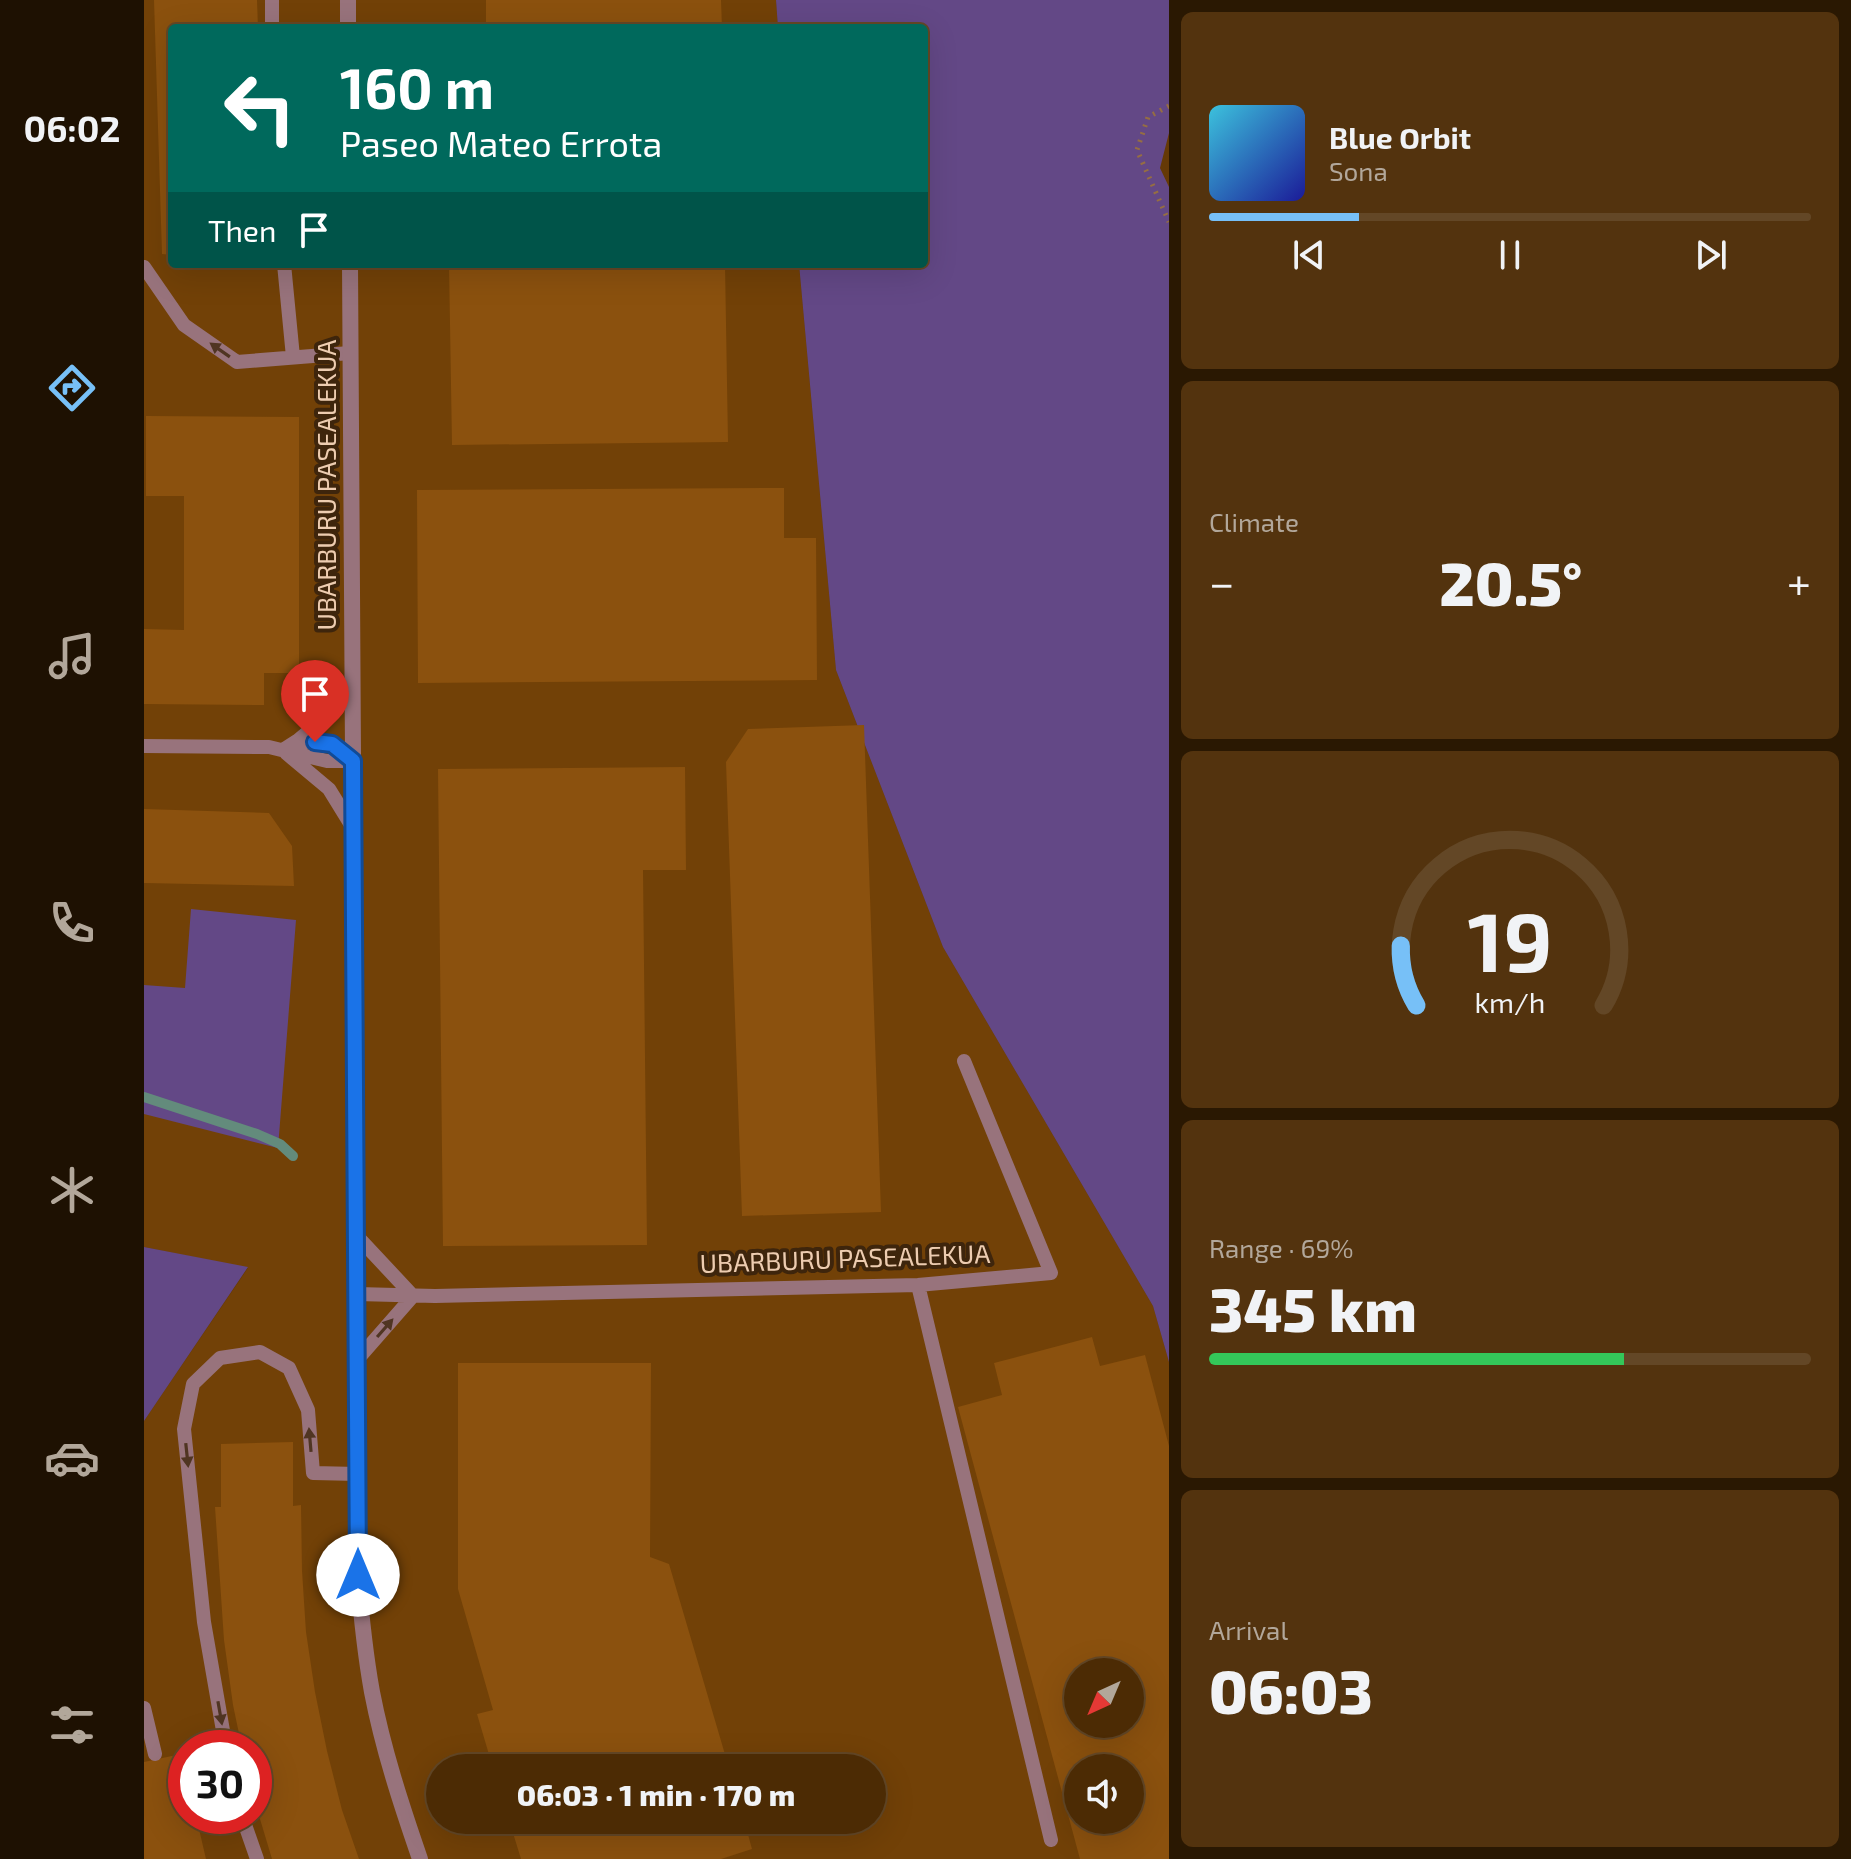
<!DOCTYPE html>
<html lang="en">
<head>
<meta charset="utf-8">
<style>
  :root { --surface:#4c2b04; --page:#53330e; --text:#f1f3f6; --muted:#b2a79a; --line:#634726; --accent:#77c0f7 }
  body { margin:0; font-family:"Exo 2",sans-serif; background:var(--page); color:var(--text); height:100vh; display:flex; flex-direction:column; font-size:30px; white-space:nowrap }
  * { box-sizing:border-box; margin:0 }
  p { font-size:26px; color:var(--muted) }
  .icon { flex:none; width:44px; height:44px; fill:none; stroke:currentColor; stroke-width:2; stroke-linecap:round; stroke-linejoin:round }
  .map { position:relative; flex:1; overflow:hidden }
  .side { display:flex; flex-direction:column; gap:12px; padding:12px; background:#2a1802; width:682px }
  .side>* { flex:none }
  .banner { position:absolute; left:24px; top:24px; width:760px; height:244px; border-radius:8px; box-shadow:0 8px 32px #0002,0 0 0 2px var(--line); background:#00695c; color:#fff; overflow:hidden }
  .needle { width:52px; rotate:224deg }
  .tools { position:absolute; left:920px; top:1658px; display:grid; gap:16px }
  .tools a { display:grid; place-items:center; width:80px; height:80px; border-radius:50%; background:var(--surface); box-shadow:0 8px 32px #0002,0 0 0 2px var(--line); font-size:40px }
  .speed { position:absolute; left:24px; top:1730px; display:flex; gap:16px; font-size:40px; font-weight:700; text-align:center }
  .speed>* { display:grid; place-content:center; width:104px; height:104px; border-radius:50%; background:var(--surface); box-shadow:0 8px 32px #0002,0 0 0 2px var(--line); line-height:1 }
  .speed .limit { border:12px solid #d22; background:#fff; color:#111 }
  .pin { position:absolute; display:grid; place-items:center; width:68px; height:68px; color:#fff; margin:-82px -34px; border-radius:50% 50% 50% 0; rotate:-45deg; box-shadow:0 0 8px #0007 }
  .pin .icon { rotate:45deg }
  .me { position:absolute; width:88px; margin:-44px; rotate:0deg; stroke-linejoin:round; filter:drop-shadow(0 0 6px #0008) }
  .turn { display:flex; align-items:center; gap:28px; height:168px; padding:0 40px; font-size:36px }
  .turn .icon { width:104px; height:104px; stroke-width:2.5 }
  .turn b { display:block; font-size:56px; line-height:68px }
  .then { display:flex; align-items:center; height:76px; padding:0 40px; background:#0003; gap:16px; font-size:30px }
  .big { font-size:60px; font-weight:800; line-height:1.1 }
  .side .card { flex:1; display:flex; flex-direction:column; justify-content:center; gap:12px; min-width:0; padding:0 28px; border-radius:12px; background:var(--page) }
  .side .dial { align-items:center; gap:0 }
  .dial svg { height:208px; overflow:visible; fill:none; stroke:var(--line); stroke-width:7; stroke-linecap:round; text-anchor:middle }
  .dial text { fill:var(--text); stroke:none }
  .song { display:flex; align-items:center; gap:24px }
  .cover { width:96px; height:96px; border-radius:12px; background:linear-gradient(135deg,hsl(190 70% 55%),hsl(240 70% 35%)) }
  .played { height:8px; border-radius:4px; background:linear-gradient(90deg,var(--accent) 25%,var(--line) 25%) }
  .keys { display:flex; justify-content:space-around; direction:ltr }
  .heat { display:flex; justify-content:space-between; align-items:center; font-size:44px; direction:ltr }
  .charge { height:12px; border-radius:6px; background:linear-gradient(90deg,#34c759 69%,var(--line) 0) }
  .trip { position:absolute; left:282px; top:1754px; width:460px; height:80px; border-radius:40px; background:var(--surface); box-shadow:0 8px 32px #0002,0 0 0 2px var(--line); font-weight:800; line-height:80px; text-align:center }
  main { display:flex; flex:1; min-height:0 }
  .tab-bar { display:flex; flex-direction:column; width:144px; justify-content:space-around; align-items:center; background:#1e1102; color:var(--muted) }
  .tab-bar .icon { width:56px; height:56px }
  .tab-bar .current { color:var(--accent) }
  .tab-bar b { font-size:36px; color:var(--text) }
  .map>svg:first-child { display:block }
  .built { fill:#724107; fill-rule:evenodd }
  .green { fill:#634886 }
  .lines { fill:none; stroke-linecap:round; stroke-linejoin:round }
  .stream { stroke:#638b7c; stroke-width:10 }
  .building { fill:#8b510e; fill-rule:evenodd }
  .path { stroke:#956d43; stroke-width:5; stroke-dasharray:2 6; stroke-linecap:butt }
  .service { stroke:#98737c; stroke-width:14 }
  .minor { stroke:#98737c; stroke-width:16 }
  .oneway { fill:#503522 }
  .route-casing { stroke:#114b97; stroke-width:20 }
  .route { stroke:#1a73e8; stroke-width:14 }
  .labels { text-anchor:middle; stroke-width:8; stroke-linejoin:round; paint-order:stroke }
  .street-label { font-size:26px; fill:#edccb0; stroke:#3e250c }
</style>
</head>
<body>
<main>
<nav class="tab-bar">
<b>06:02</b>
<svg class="icon current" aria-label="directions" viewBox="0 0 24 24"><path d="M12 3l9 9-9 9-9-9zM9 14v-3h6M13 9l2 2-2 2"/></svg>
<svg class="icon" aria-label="music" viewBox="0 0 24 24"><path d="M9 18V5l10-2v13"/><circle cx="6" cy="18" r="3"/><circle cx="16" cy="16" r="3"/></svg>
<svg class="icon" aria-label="phone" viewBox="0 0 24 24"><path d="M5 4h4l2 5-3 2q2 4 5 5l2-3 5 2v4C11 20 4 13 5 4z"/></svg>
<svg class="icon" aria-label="climate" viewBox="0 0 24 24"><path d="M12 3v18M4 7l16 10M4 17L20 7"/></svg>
<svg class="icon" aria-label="car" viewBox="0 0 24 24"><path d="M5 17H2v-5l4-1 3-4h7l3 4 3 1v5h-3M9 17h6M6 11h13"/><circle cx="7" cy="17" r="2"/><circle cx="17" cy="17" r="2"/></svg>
<svg class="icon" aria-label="filters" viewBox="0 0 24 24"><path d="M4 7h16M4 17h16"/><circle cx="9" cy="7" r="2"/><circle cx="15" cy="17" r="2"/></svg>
</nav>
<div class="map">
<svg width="1025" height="1859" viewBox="0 0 1025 1859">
  <rect width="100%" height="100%" fill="#653906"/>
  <path class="built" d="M0,0H632L634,28H28V264H655L692,670L799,947L1009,1306L1025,1362V1859H0V1421L104,1268L0,1247ZM934,1672H986V1724H934ZM42,1748H110V1816H42ZM296,1768H728V1820H296ZM934,1768H986V1820H934Z"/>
  <path class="green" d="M632,0H1025V133L1016,168L1025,187V1362L1009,1306L799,947L692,670L655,264H780V28H634Z
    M47,909L152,920L134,1148L0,1114V985L41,988Z
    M0,1247L104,1267L0,1421Z"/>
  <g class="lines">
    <path class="stream" d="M0,1097L113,1134L136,1144L149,1156"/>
  </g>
  <path class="building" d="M10,0H113L114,28H28V255L18,254Z
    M342,0H577L578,28H342Z
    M305,264H581L584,442L308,445Z
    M2,416L155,417V673H120V705L0,704V629L40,630V496H2Z
    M640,488V538H672L673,680L274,683L273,490Z
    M720,725L737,1212L598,1216L582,762L604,729Z
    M541,767L542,870H499L503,1245L299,1246L294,769Z
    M0,809L125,813L148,846L150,886L0,883Z
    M948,1337L956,1366L1001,1355L1025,1446V1859H936L814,1407L858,1395L850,1363ZM934,1672H986V1724H934ZM934,1768H986V1820H934Z
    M314,1363H507L506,1557L525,1564L585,1768H349L333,1714L349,1710L314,1589Z
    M149,1442V1506L157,1505L158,1571L162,1632L171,1692L183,1751L198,1810L215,1859H128L110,1799V1748H98L89,1705L80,1640L71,1507H77V1444Z
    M37,1754L42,1776V1816H52L62,1859H0V1762Z
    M365,1820H600L608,1849L577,1859H377Z"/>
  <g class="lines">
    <path class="path" d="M1025,106L1004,117L993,150L1025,222"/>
    <path class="service" d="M128,0V28
      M140,264L149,357
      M0,267L40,325L93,362L206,353
      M153,741L188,744L209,761
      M0,746L125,747L183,761H209
      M139,750L153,741L209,694
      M142,753L185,789L209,828
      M212,1235L269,1296
      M774,1285L907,1840
      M213,1294L291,1296L774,1285L907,1273L820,1061
      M213,1360L269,1296
      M0,1708L11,1754
      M82,1748L60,1622L40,1429L49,1384L76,1358L116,1352L145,1368L164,1410L169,1473L214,1474
      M98,1816L113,1859"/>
    <path class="minor" d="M204,0V28
      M206,264L214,1575C217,1614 221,1653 228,1692C239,1749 257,1804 276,1859"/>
  </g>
  <defs><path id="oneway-solid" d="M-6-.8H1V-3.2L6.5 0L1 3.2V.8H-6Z" transform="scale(2)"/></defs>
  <g class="oneway">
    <use href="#oneway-solid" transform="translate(76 350) rotate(-145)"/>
    <use href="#oneway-solid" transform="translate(241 1328) rotate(-49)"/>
    <use href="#oneway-solid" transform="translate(166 1440) rotate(-95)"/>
    <use href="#oneway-solid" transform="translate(43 1455) rotate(84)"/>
    <use href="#oneway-solid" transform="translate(76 1713) rotate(80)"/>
  </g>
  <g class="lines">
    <g class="route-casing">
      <path id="route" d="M171,742L188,744L209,761L214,1575"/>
    </g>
    <use href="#route" class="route"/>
  </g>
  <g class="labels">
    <g class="street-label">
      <text transform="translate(183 485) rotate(-90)" y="9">UBARBURU PASEALEKUA</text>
      <text transform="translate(701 1259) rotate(-2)" y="9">UBARBURU PASEALEKUA</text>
    </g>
  </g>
</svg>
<div class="tools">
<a><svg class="needle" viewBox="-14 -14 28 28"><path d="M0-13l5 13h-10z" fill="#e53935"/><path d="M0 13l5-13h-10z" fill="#b2a79a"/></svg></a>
<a><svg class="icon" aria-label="sound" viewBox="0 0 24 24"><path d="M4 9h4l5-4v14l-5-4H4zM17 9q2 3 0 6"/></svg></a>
</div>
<div class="speed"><div class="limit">30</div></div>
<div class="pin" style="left:171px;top:742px;background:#d93025"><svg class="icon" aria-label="arrive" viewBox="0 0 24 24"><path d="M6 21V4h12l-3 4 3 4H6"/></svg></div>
<svg class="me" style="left:214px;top:1575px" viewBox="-20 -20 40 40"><circle r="19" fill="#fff"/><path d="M0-13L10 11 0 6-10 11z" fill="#1a73e8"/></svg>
<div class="trip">06:03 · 1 min · 170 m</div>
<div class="banner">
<div class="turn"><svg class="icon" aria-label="left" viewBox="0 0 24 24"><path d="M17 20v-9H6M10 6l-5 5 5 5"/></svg><div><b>160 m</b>Paseo Mateo Errota</div></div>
<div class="then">Then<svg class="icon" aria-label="arrive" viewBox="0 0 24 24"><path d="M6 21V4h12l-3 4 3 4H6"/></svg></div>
</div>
</div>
<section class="side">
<div class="card">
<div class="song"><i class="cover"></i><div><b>Blue Orbit</b><p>Sona</p></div></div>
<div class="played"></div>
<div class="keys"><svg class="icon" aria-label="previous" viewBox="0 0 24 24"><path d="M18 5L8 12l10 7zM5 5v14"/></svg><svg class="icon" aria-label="pause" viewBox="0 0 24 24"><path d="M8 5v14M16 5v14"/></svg><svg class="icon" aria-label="next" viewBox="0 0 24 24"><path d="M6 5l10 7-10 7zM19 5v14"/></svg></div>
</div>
<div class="card"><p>Climate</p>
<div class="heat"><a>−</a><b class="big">20.5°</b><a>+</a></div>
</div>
<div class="card dial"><svg viewBox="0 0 100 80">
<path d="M14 69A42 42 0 1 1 86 69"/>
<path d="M14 69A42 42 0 0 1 8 46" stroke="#77c0f7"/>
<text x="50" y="56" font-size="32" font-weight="700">19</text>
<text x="50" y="72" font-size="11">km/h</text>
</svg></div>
<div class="card"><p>Range · 69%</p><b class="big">345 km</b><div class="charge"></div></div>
<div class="card"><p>Arrival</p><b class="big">06:03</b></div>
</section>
</main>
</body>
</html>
